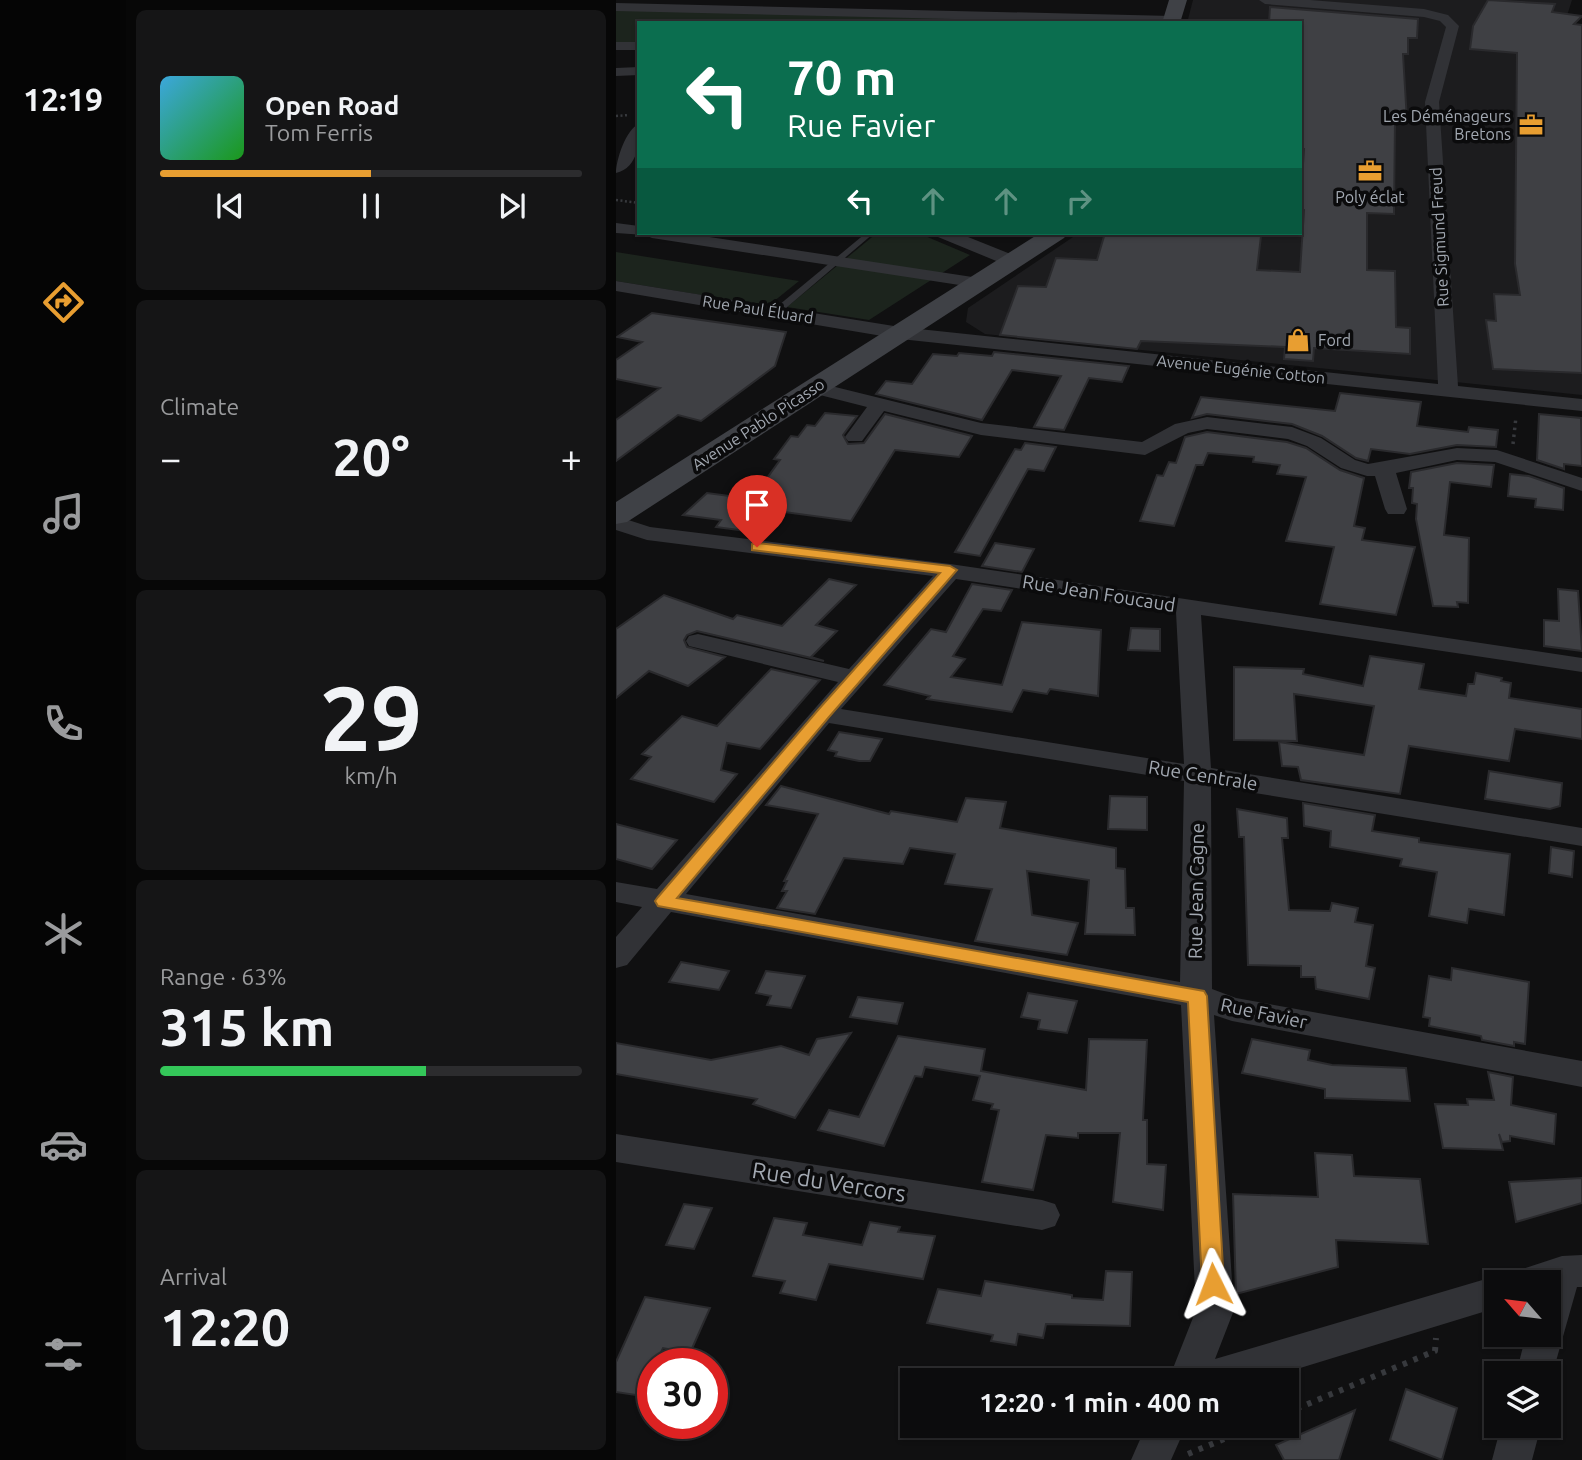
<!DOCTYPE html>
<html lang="en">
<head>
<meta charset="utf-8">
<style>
  :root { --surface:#0c0c0d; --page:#151516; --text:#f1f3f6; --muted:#9a9b9d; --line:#2c2c2e; --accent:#e89e31 }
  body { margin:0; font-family:Ubuntu,sans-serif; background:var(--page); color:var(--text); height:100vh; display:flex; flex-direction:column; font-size:26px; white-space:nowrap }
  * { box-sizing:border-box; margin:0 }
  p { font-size:23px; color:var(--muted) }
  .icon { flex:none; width:38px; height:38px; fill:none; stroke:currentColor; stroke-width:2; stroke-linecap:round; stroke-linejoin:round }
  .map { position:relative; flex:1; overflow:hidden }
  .side { display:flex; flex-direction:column; gap:10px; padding:10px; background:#070707; width:490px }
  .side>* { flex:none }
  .guide { position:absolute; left:21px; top:21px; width:665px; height:214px; border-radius:0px; box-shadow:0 2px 5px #0004,0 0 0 2px var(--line); background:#0b6e4f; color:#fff; overflow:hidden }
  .needle { width:46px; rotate:298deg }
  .buttons { position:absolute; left:868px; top:1270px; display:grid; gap:14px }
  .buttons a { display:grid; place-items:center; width:77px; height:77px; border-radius:0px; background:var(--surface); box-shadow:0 2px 5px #0004,0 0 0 2px var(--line); font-size:35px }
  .speed { position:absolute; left:21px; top:1348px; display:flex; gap:14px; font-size:35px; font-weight:700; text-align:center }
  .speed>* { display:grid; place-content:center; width:91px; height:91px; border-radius:50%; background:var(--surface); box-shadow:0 2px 5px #0004,0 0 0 2px var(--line); line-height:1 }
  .speed .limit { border:10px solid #d22; background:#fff; color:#111 }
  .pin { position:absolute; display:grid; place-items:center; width:60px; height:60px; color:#fff; margin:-72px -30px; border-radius:50% 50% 50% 0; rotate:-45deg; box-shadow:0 0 7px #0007 }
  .pin .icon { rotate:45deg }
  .me { position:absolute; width:77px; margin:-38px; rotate:357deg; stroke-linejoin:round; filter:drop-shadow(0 0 5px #0008) }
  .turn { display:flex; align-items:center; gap:24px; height:147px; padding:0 35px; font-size:32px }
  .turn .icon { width:91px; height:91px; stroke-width:2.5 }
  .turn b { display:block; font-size:49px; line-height:60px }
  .lanes { display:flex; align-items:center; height:66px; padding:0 35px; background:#0003; justify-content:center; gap:35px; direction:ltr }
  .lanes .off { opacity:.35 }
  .big { font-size:52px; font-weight:700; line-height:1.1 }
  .side .card { flex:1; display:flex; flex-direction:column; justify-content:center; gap:10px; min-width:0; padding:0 24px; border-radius:10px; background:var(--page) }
  .side .dial { align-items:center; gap:0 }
  .dial b { font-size:91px; line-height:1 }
  .song { display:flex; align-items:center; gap:21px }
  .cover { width:84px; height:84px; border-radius:10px; background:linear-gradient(135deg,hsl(200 70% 55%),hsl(120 70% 35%)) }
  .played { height:7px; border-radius:4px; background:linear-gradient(90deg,var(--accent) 50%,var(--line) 50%) }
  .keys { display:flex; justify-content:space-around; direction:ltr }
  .heat { display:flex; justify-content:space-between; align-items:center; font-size:38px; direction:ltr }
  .charge { height:10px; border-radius:5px; background:linear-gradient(90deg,#34c759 63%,var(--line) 0) }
  .trip { position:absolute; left:284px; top:1368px; width:399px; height:70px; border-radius:0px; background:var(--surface); box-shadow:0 2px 5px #0004,0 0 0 2px var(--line); font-weight:700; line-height:70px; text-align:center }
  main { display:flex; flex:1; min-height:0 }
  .menu { display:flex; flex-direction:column; width:126px; justify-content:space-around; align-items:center; background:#050505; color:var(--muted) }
  .menu .icon { width:49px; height:49px }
  .menu .current { color:var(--accent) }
  .menu b { font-size:32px; color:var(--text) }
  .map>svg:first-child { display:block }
  .built { fill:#1c1c1e }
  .green { fill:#1c241d }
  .building { fill:#3f4044; stroke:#2a2a2d; stroke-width:2 }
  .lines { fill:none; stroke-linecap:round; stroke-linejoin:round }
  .path-far2 { stroke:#37393d; stroke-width:2.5; stroke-dasharray:2 2.5; stroke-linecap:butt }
  .path-far1 { stroke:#37393d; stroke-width:3.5; stroke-dasharray:2.5 4.5; stroke-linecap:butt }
  .path { stroke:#37393d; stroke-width:6; stroke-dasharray:4.5 7; stroke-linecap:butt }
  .lane { fill:#313236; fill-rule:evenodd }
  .street { fill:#313236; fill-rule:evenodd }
  .secondary { fill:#3f4146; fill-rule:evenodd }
  .route { fill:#e89e31; stroke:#976720; stroke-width:2 }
  .labels { text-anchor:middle; stroke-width:7; stroke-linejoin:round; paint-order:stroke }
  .far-poi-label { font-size:16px; fill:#a2a8b1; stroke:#0b0b0c; text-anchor:end }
  .far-street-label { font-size:16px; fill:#a2a8b1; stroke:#0b0b0c }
  .street-label { font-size:19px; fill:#a2a8b1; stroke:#0b0b0c }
  .near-street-label { font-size:23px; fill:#a2a8b1; stroke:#0b0b0c }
</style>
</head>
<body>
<main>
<nav class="menu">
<b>12:19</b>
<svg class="icon current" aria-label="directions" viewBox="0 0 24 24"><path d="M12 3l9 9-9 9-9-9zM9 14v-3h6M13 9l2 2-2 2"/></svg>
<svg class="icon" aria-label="music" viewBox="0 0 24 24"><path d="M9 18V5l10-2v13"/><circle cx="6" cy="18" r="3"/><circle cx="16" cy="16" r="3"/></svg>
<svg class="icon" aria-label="phone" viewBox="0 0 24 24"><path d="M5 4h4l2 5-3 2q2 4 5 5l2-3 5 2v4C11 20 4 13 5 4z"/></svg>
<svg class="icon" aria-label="climate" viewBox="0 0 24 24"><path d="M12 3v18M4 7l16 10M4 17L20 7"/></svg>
<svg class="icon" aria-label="car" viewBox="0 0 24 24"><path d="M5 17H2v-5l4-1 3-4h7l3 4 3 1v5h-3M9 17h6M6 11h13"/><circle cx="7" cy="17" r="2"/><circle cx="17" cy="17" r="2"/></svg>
<svg class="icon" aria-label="filters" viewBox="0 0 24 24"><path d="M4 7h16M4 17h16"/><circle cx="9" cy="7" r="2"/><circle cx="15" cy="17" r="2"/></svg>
</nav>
<section class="side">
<div class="card">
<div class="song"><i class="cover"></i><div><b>Open Road</b><p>Tom Ferris</p></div></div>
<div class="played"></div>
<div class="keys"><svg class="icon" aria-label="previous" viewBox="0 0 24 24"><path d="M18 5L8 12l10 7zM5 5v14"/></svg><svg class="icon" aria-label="pause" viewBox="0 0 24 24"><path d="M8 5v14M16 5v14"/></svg><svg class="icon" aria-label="next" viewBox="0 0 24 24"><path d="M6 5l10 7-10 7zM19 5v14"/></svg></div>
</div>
<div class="card"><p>Climate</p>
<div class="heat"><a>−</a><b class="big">20°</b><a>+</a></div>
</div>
<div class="card dial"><b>29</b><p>km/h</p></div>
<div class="card"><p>Range · 63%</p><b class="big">315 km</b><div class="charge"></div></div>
<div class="card"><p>Arrival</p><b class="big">12:20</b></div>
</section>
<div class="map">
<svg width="966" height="1460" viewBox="0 0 966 1460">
  <rect width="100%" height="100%" fill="#101011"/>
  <path class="built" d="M577,0H956L946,31L966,40V395L369,334L350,322L352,308L463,233H684V23H571Z"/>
  <path class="green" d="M0,9L534,23H23V45H0Z
    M261,233H302L354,255L253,320L171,307Z
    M0,252L183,281L152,306L0,281Z"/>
  <path class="building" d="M872,0L939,4L936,12L966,16L958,24L966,25V373L877,369L870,320L880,321L878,294L904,295L899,264L901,53L854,49L857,26Z
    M654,7L802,19L801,38H792V54H787L791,121H779L778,214L751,213V270L779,271L780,327L794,328V354L698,348L697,361L668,359L669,347L525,341L521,349L384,335L402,286L430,287L440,258L481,260L489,233L645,236L641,270L684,272L688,210L684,209L688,149H684V23H653Z
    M36,313L170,332L159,366L85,421L62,415L0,461V420L44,388L0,379V360L26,342L1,337Z
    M378,352L513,366L506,382L473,378L448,430L418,427L445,376L396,370L366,420L260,394L270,381L296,384L317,354L341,356L343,353L376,356Z
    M724,393L805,402L801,426L852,432L853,427L882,430L880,447L841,445L794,454L755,449L752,461L740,458L706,436L676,424L591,414L576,418L585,397L719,411Z
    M209,413L241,416L227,435L232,444L248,443L269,414L356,436L343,457L279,450L235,521L161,511L145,533L100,527L105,520L67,515L91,493L136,499L164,460L158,459L175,436L182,437L191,425L199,426Z
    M923,414L965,418L966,466L948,464V469L921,460Z
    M591,432L671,442L690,448L724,470L748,478L738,526L749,528L746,540L799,547L780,615L704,604L718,547L670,541L690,477L661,474L664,465L637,462L638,457L592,453L587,465H580L558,526L524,521L541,475L547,476L553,462L560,463L569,437Z
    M409,443L440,447L428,471L412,469L364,556L339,552L399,449L405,450Z
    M841,463L878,465L875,487L834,482L828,535L853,538L852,603L841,602L842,607L817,606L800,519L801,504L796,503L797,488H793L795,472Z
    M894,474L913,476L948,488L947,510L919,507L920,499L892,496Z
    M379,543L418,549L406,572L366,566Z
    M213,579L240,585L200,625L221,631L195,657L208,661L81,631L71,635L68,640L71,647L109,657L72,686L33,671L0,698V629L48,595L117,619L121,615L166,626Z
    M356,584L396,590L385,611L367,609L337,656L349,659L335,677L386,685L406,622L485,630L482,696L434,689L431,694L407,690L396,712L311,699L314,696L268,685L315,629L330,632Z
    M942,589L962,591L966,651L928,646V620L943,621Z
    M515,628L544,629V651L512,650Z
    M754,656L808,664L803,689L850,696L852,684H858L860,673L886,678L885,681L895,683L893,698L966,709V739L899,729L893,761L793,746L784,794L685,780L682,767L666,766L663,742L748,755L758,706L678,694L681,741L618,740V667L688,669L687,674L747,686Z
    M155,669L204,680L144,749L111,743L105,770L121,774L98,802L15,779L35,757L26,754L66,716L101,726Z
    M223,732L266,739L254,761H243L219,756L221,752L212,750Z
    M873,771L946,783L944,806L934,809L869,799Z
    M165,786L273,814L275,811L341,822L350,798L390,802L384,828L500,848V868L509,869L510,908H518L519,935L469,934L473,880L411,871L416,915L462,923L451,955L359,941L376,889L329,884L339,854L294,848L287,864L228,858L199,914L161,908L171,891H166L171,881H168L202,814L150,805Z
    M494,796L531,797V830L492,829Z
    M687,803L759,815L756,831L803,838V842L894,854L888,915L853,909L851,923L813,916L821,872L784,866L786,859L714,847L715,831L688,826Z
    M621,809L671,818L672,838H666L673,910L714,911L716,903L742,908L739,922L757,925L750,966L759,968L753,999L700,989L699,977H685V966L632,965L628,837H623Z
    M0,824L61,840L36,869L0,859Z
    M935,847L958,851L956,877L933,873Z
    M65,962L113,971L103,990L53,982Z
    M836,968L913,982L909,1044L898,1042V1046L866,1040L865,1036L813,1026L814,1018L807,1017L813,976L835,980Z
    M150,971L189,976L175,1008L151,1005L155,996L140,993Z
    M412,993L461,1001L451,1033L422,1029L424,1020L405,1017Z
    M242,997L287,1003L281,1024L234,1017Z
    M235,1033L179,1118L137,1104L141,1099L0,1074V1043L95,1060L165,1046L193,1055L201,1039Z
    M282,1036L369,1049L365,1071L470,1090L473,1039L531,1040L527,1120H531V1164L550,1165L547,1210L497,1202L504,1133H462V1138L430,1135L417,1190L366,1182L383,1110L375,1109L377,1104L357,1100L364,1076L309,1067L306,1077L299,1076L268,1146L202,1130L213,1110L243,1117Z
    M636,1039L694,1050L692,1060L716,1065L790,1068L794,1101L709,1098V1089L626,1073Z
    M872,1072L897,1077L895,1105L940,1114L938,1144L894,1136V1141L886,1142L883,1134L887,1150L827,1148L819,1104L852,1105L851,1099L878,1100Z
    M699,1153L736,1155L738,1176L804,1179L812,1244L720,1240L722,1267L620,1294L617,1194L702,1197Z
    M966,1178V1203L900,1222L893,1182Z
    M68,1204L96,1208L78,1249L50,1245Z
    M158,1218L191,1223L187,1235L246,1245L254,1222L284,1227L282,1232L319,1236L307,1279L213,1264L200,1300L164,1293L169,1281L137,1276Z
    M490,1271L516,1272L514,1326L430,1324L427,1338L402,1334L400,1345L375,1341L377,1335L311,1323L322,1289L365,1296L369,1281L456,1295V1298L487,1300Z
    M29,1297L94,1308L74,1353L47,1348L40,1363H37V1372L26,1396L0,1392V1362Z
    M790,1389L841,1408L826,1460L774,1440Z
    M739,1410L723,1460H668L660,1445Z"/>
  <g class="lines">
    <path class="path-far2" d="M0,116L13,115
      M0,200L23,203"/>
    <path class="path-far1" d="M897,444L900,417"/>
    <path class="path" d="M670,1413L819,1351L820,1338
      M572,1454L639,1426"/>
    <path class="lane" d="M250,233H258L163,314H157V310Z"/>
    <path class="street" d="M643,0H694L808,9L832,15L843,26L823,102L842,386L966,399V411L284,339L0,291V281L284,327L822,384L809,102L830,27L824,21L808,17L649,4Z
      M0,3L556,16L562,20L560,23H512L0,11Z
      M0,42H23V50H0Z
      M23,67V75L0,76V68Z
      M23,124C23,143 23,167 0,173C0,160 10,129 23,124Z
      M0,223L23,226V233H67L363,278L372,283L363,288L36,238L29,235L0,233Z
      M320,233H342L402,257L405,261L402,265H390L322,237Z
      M199,382L365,423L526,442L559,424L591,417L676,427L705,438L739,460L752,464L841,448L881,450L966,478V491L879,462L841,460L780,473L791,509L788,514H772L769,509L759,476H751L725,468L691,446L672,439L591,429L572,433L529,455L365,435L268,411L246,441H232L229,437L251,407L192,392L189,388Z
      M0,516L34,527L334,564L966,658V672L585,615L595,768L966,828V846L595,786L596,989L620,998L966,1061V1087L616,1021L598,1015L618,1310L599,1359L880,1276L893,1280L897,1272L946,1256L966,1255V1287H961L933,1386V1374H900L910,1335H933V1283H880V1308L642,1381H552L580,1310L565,1005L55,912L11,965L0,968V937L26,907L0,902V882L41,889L222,682L73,646L70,641L73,636L82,634L233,669L317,576L31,540L0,530ZM340,579L560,612L568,764L225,709ZM213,723L568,781L564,982L70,894Z
      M0,1134L426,1200L439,1204L444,1215L439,1226L426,1230L0,1162Z
      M530,1426H570L555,1460H515Z
      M885,1426H925L916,1460H876Z"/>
    <path class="secondary" d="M553,0H571L564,23H546Z
      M424,233H452L448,238L11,522L0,524V502Z"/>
  </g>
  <path class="route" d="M141,543L334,566L341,570L213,717L61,898L588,991L591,996L608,1284L605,1291L597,1293L589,1291L586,1284L572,1002L42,906L39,901L42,897L202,710L324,573L136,550V544Z"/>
  <defs>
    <g id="office-bare" transform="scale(1.89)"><path d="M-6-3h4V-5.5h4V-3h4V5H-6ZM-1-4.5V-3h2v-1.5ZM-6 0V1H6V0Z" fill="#e89e31" stroke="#0b0b0c" stroke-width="2.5" paint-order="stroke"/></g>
    <g id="shop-bare" transform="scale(1.89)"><path d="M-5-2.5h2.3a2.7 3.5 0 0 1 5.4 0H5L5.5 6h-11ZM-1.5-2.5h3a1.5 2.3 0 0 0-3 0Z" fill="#e89e31" stroke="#0b0b0c" stroke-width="2.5" paint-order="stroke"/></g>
  </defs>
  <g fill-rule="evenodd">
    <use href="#office-bare" x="915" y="125"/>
    <use href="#office-bare" x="754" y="171"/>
    <use href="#shop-bare" x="682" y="340"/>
  </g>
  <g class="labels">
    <g class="far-poi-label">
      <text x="895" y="122">Les Déménageurs<tspan x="895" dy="18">Bretons</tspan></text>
      <text x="754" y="203" text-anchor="middle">Poly éclat</text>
      <text x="702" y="346" text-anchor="start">Ford</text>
    </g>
    <g class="far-street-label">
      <text transform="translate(823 237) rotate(-93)" y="6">Rue Sigmund Freud</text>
      <text transform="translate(142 309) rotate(9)" y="6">Rue Paul Éluard</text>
      <text transform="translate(625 369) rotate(6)" y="6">Avenue Eugénie Cotton</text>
      <text transform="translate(142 424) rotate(-33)" y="6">Avenue Pablo Picasso</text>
    </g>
    <g class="street-label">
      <text transform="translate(483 593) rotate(9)" y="7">Rue Jean Foucaud</text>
      <text transform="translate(587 775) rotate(9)" y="7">Rue Centrale</text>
      <text transform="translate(580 891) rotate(-89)" y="7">Rue Jean Cagne</text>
      <text transform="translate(648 1013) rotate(12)" y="7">Rue Favier</text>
    </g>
    <g class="near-street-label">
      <text transform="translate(213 1182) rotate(9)" y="8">Rue du Vercors</text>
    </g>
  </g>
</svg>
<div class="buttons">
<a><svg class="needle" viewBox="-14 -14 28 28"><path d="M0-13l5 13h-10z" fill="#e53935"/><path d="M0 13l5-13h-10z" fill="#9a9b9d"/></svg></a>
<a><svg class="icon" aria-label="layers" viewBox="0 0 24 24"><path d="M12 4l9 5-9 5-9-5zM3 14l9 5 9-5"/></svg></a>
</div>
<div class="speed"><div class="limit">30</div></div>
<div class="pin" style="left:141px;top:547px;background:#d93025"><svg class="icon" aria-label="arrive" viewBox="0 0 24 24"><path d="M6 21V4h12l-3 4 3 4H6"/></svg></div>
<svg class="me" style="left:597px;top:1284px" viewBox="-20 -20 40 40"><path d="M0-17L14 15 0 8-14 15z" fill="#e89e31" stroke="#fff" stroke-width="4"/></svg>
<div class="trip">12:20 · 1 min · 400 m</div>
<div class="guide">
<div class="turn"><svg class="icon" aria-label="left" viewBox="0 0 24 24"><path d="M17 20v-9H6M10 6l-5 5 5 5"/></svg><div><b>70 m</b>Rue Favier</div></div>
<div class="lanes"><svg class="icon" aria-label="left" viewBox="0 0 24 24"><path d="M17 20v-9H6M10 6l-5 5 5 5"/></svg><svg class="icon off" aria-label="ahead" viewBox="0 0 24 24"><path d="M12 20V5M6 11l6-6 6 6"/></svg><svg class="icon off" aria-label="ahead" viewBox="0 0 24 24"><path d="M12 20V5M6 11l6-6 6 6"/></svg><svg class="icon off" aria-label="right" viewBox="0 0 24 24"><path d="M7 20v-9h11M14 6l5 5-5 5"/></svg></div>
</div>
</div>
</main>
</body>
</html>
